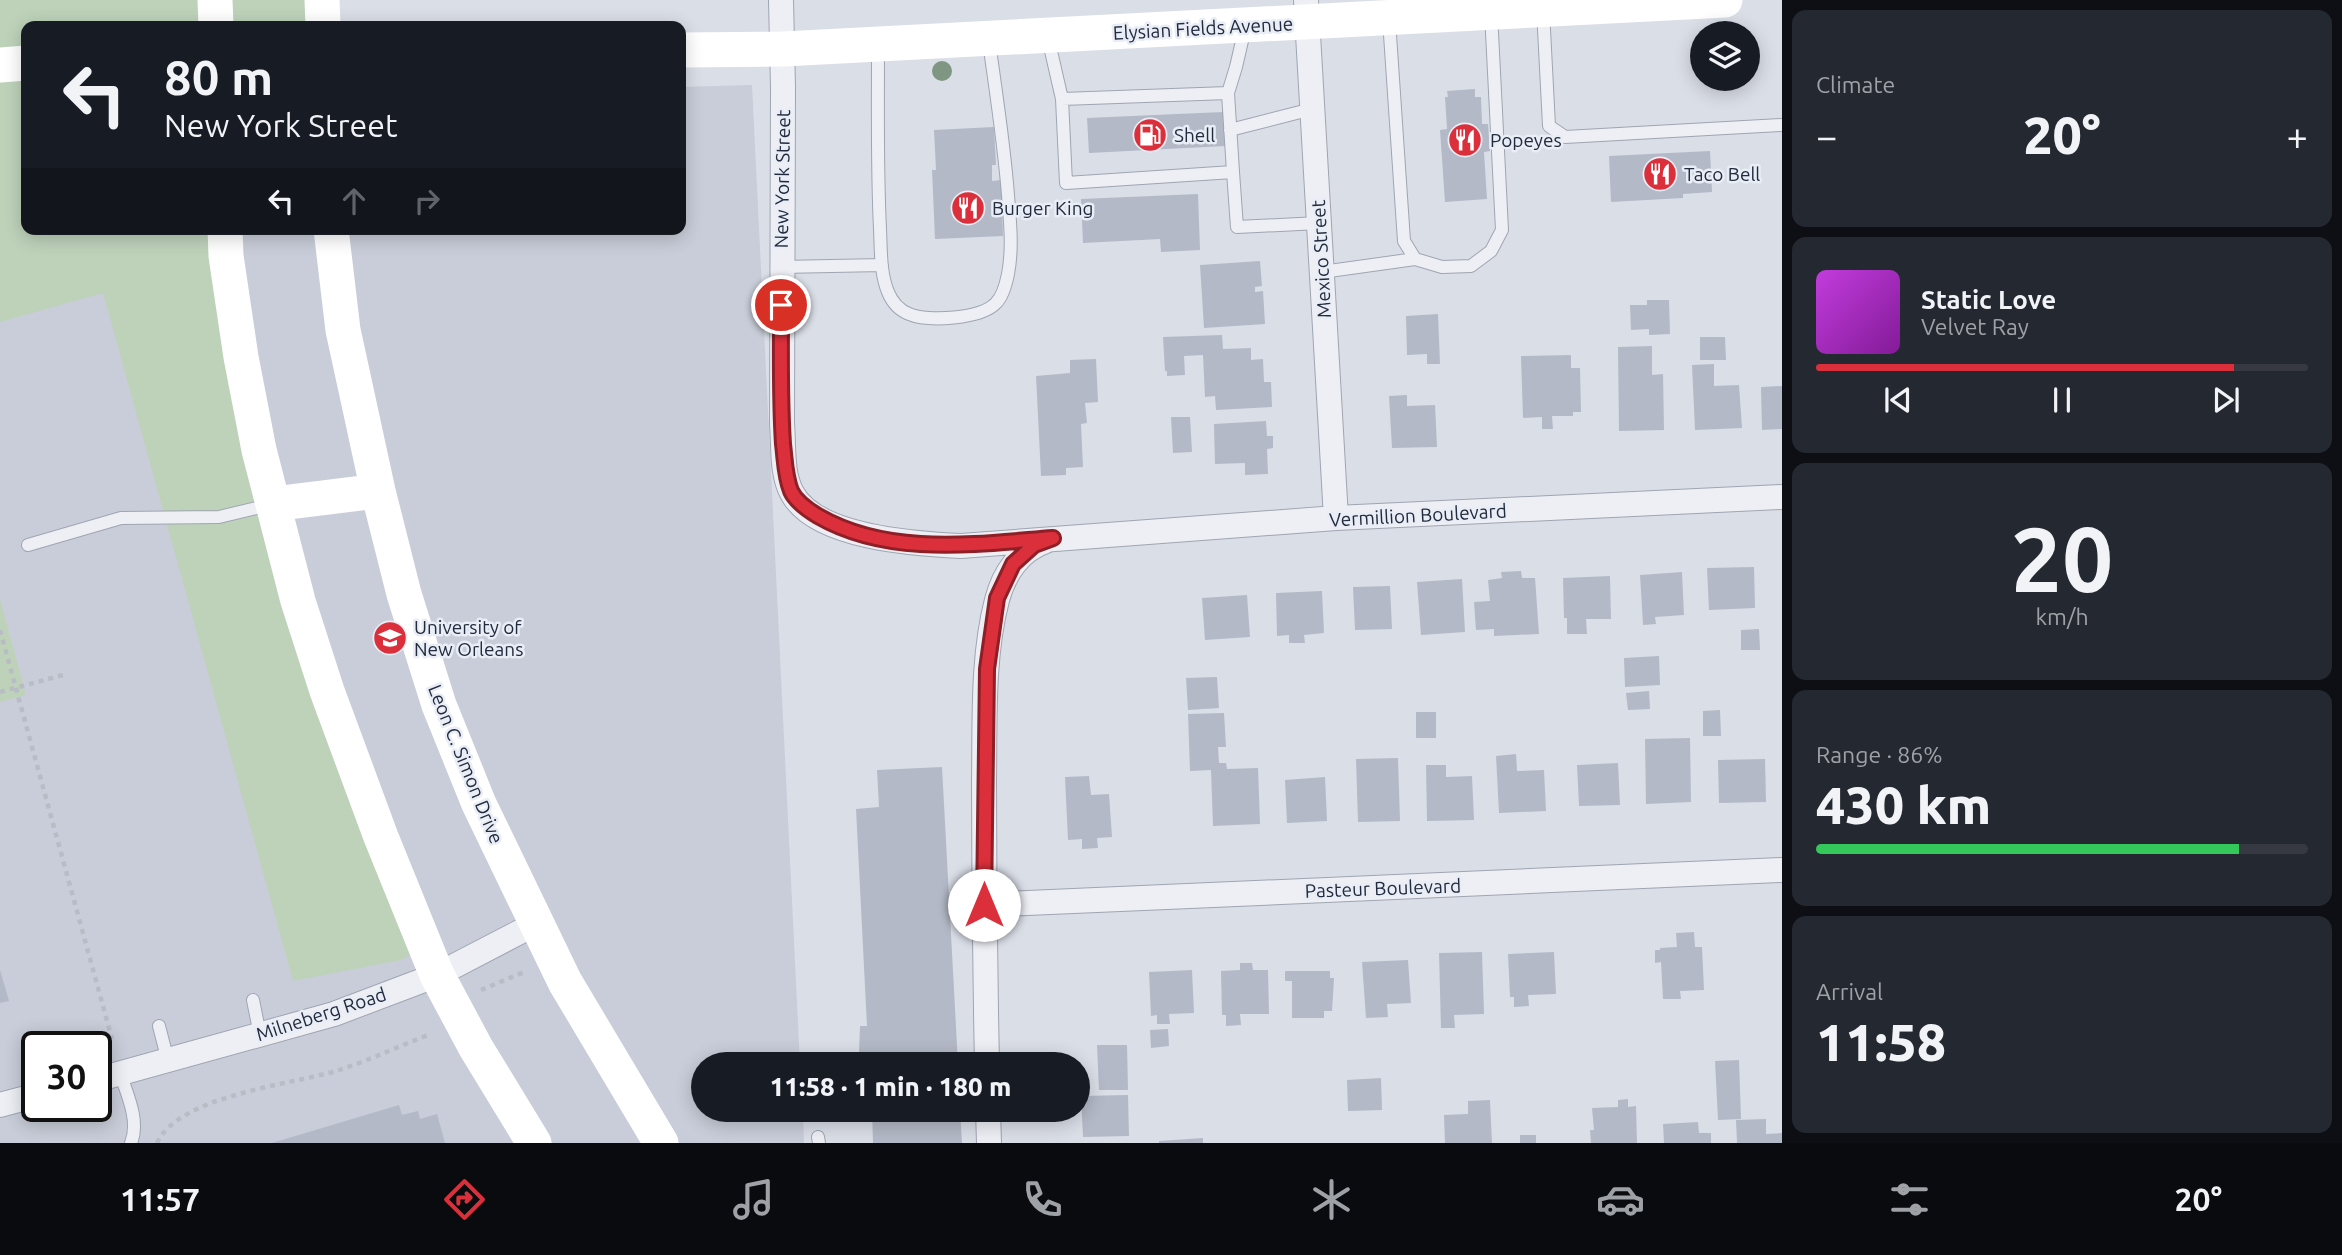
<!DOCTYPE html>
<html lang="en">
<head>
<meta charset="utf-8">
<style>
  :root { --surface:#171b24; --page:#242831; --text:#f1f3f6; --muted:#9ea1a6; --line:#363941; --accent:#db303b }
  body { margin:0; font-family:Ubuntu,sans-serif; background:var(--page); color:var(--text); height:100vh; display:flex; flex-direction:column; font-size:26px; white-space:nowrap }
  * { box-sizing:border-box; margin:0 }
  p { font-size:23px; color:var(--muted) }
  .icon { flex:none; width:38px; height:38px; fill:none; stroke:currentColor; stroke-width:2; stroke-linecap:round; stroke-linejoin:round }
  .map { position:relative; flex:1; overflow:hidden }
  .panel { display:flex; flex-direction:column; gap:10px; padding:10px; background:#0d0f14; width:560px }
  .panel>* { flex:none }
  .guide { position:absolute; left:21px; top:21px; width:665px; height:214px; border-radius:14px; box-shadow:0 4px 18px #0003; background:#171b24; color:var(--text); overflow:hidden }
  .controls { position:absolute; left:1690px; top:21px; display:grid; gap:14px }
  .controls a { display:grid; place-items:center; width:70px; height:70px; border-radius:50%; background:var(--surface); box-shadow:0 4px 18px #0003; font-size:35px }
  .speed { position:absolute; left:21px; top:1031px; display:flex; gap:14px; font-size:35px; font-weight:700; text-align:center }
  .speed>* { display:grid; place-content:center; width:91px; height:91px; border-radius:50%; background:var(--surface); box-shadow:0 4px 18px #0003; line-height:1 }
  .speed .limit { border:4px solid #111; border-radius:10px; background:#fff; color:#111 }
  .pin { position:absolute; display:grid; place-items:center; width:60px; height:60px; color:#fff; margin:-30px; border:4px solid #fff; border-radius:50%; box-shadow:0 2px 7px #0007 }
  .me { position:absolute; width:77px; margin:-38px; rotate:0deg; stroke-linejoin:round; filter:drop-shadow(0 0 5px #0008) }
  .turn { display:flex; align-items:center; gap:24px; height:147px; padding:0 28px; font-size:32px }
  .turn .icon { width:91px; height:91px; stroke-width:2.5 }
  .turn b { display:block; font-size:49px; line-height:60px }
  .lanes { display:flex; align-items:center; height:66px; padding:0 28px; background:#0003; justify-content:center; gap:35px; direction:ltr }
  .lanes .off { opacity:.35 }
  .big { font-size:52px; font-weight:800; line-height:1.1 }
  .panel .widget { flex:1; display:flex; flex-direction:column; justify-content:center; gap:10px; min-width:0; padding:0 24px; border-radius:14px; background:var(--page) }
  .panel .dial { align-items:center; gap:0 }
  .dial b { font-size:91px; line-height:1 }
  .song { display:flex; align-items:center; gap:21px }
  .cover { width:84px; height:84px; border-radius:10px; background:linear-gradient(135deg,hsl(290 70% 55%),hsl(290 70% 35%)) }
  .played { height:7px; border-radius:4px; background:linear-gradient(90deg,var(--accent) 85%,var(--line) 85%) }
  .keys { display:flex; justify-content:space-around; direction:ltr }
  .heat { display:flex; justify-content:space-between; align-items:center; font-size:38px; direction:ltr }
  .charge { height:10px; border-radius:5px; background:linear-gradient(90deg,#34c759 86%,var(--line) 0) }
  .trip { position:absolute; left:691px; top:1052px; width:399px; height:70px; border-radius:35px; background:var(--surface); box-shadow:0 4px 18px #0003; font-weight:800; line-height:70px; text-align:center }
  .tabs { display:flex; height:112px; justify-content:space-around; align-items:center; background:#090b0e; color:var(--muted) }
  .tabs .icon { width:49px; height:49px }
  .tabs .on { color:var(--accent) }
  .tabs b { font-size:32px; color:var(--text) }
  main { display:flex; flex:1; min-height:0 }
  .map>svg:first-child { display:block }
  .built { fill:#c8cdd9; fill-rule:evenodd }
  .green { fill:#bed2ba }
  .building { fill:#b4b9c7 }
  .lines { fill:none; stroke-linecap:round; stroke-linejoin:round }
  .lane-casing { stroke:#9fa5b1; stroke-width:14 }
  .street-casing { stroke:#9fa5b1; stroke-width:26 }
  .path { stroke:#b8bcc5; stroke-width:4.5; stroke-dasharray:5 5; stroke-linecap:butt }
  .lane { stroke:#edeff5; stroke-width:12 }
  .street { stroke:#edeff5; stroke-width:24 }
  .secondary { stroke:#fff; stroke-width:35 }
  .tree { fill:#7f9682 }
  .route-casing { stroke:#8e1f26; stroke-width:18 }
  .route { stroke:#db303b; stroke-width:12 }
  .labels { text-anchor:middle; stroke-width:5; stroke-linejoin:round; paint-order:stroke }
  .street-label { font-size:19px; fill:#232b3e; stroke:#e9edf5 }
  .poi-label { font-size:19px; fill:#232b3e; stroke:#e9edf5; text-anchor:start }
</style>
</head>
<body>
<main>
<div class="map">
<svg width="1782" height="1143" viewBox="0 0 1782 1143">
  <rect width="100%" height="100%" fill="#dadee7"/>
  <path class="built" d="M752,85L800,1064H704V1110H803L804,1143H0V112L26,229H681V87ZM37,1046H96V1106H37Z"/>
  <path class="green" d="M0,0H322L323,26H26V229H225L259,450L425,947L401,960L293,981L103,293L0,322Z
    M0,599L26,695L0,702Z"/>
  <path class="building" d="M1475,89V97H1481L1482,124H1488L1490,151L1484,152L1487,199L1445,202L1440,130L1447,129L1445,97H1448L1447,91Z
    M1223,112L1225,146L1089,153L1087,118Z
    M994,127L996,165H992V181L1001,180L1003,236L935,239L932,170H936L934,130Z
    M1710,151L1712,192L1683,194V198L1611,202L1609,156Z
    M1198,194L1200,250L1161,252L1160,239L1083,243L1081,199Z
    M1260,261L1262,286L1255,287V292L1263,291L1265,324L1204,328L1200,265Z
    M1647,300H1669L1670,334L1649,335V329L1631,330L1630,305H1647Z
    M1438,314L1440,364H1427V354L1407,355L1406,316Z
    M1222,335L1223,349L1251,348V360L1263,359L1264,382H1271L1272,407L1216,410L1215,396L1205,397L1203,355L1184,356L1185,375L1167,376V371H1165L1163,337Z
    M1700,337H1725L1726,360H1700Z
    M1652,346V375L1663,374L1664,430L1619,431L1618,347Z
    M1571,355V368H1580L1581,412H1573V416H1552L1553,429H1542V417L1523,418L1521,356Z
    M1096,359L1098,402L1085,403L1087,423L1081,424L1083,467L1066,468V475L1041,476L1036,376L1070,373V360Z
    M1714,364V386L1739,385L1742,428L1695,430L1692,365Z
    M1782,386V429L1762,430L1761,387Z
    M1407,395V406L1435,405L1437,447L1392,448L1389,396Z
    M1171,417H1190L1192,452L1173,453Z
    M1266,421L1267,436H1273V448L1267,449L1268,474L1245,475V463L1215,464L1214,424Z
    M1754,567L1755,608L1709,610L1707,568Z
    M1521,571L1522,578H1535L1539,634L1494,636V629L1476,630L1474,602L1490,601L1488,580L1502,578L1501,572Z
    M1682,572L1684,615L1655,617L1656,624L1643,625L1640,575Z
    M1610,576L1611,619H1586L1587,634H1567V618H1564L1563,578Z
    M1462,579L1465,632L1421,635L1417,582Z
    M1390,586L1392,629L1355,630L1353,587Z
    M1322,591L1324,633L1304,635L1305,643H1289V635L1277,636L1276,593Z
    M1247,595L1250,637L1205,640L1202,598Z
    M1759,629L1760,650H1741V630Z
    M1659,656L1660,685L1625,687L1624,658Z
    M1217,677L1219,708L1188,710L1186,678Z
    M1649,691L1650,709L1628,710L1626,693Z
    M1720,710L1721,736H1703V711Z
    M1416,712H1436V738H1416Z
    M1224,713L1226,747H1218L1219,763H1226L1227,769L1258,768L1260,824L1213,826L1211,770L1190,771L1188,714Z
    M1690,738L1691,802L1646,804L1645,739Z
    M1516,754L1517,771L1544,770L1546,811L1499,813L1496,756Z
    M1398,758L1400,821L1358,822L1356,759Z
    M1765,759L1766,802L1719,803L1718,760Z
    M1618,763L1620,805L1579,806L1577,765Z
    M1426,765H1446V777L1472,776L1474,820L1427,821Z
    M942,767L958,1064H869L868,1053H859L860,1026H867L856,809L879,807L877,770Z
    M1089,776L1091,795L1109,794L1112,837L1097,838L1098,848L1082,849V839L1068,840L1065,777Z
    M1325,777L1327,821L1287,823L1285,780Z
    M1694,932L1695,947H1702L1704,990L1680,991L1681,999H1663L1661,962L1655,963V950H1660V948L1677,947L1676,933Z
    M1482,952L1484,1014L1454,1015L1455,1028H1441L1439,953Z
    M1554,952L1556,994L1528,995L1529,1006L1514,1007V997H1510L1508,954Z
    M1408,960L1411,1003L1387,1004L1388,1017L1366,1018L1362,962Z
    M1240,963H1252L1253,970H1268L1269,1014H1240L1241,1025L1226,1026V1015H1222L1221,971L1240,970Z
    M0,970L9,1001L0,1003Z
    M1192,970L1194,1013L1169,1014L1170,1024H1157V1015L1151,1016L1149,972Z
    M1285,971H1330V978H1334L1332,1011H1324V1018H1292V981H1285Z
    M1168,1029L1169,1046L1151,1048L1150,1030Z
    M1097,1045H1127L1128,1090H1099Z
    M1739,1060L1741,1119L1718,1120L1715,1061Z
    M1381,1078L1382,1110L1348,1111L1347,1080Z
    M1128,1095L1129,1136L1083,1137L1081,1096Z
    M1628,1099V1107L1636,1106L1637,1143H1591L1590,1130H1594L1592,1108L1618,1107V1100Z
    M1490,1100L1492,1143H1445L1444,1115L1468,1114V1101Z
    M399,1105L402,1115L418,1111L420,1119L437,1114L445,1143H272Z
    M872,1110H960L962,1143H873Z
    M1766,1119V1134L1782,1133V1143H1737L1736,1120Z
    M1698,1122L1699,1133H1711V1143H1664L1663,1124Z
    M1520,1135H1536V1143H1520Z
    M1203,1138V1143H1159V1141Z"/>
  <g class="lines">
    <g class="lane-casing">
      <path id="lane" d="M1543,10L1549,126L1565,137L1782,125
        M1389,20L1404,241L1415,259L1442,267L1471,266L1491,251L1502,230L1491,13
        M1048,38L1062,99L1066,183L1233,172L1237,227L1319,223
        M878,48C878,108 877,168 880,229C881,249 880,273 888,292C892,302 899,310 909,314C928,322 981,319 996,303C1003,296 1006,284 1008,274C1013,248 1010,221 1008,195C1004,143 996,93 989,42
        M1228,93L1233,172
        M1062,99L1228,93L1236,67L1245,28
        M1230,130L1312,109
        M781,267L882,265
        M1322,272L1415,259
        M28,545L121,518L219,517L269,505
        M253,1000L260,1035
        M159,1026L168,1061
        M120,1073C127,1094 140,1121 131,1143
        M818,1137L819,1143"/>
    </g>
    <g class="street-casing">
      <path id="street" d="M781,0L783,87L782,424C784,445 781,473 792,493C816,538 916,544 961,546L1336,518L1782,497
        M1306,0L1336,518
        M984,905L1782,870
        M987,1064C985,970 984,875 984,781C985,722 982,657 997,600C1004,573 1020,550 1046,541
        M96,1080L334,1014L437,975L537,923
        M0,1105L37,1095
        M988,1110L989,1143"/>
    </g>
    <path class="path" d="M0,630L112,1039
      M0,692L63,675
      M481,990L524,972
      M157,1143C179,1096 288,1085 336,1071C368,1061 399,1046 431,1034"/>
    <use href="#lane" class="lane"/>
    <use href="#street" class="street"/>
    <path class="secondary" d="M215,0L216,26
      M322,0L323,26
      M681,50L783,49L1725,0
      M0,65L26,63
      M225,229L226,256L241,357L259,450L298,601L327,691L381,837L437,975L476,1048L534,1143
      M331,229L343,330L378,491L404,594L439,705L479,804L565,982L661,1143
      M273,504L378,491"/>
  </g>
  <circle class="tree" cx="942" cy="71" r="10"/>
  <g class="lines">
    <g class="route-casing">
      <path id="route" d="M781,305C781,351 780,398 783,444C785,460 785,476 791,491C796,502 808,510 818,516C889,557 976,544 1053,538L1034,545L1013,564L997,598L987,669L984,905"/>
    </g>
    <use href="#route" class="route"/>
  </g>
  <defs>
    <g id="fuel-disc" transform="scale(1.75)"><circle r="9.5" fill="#db303b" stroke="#e9edf5"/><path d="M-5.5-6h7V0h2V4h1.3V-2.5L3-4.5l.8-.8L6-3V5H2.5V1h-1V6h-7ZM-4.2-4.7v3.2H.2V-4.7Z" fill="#fff"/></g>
    <g id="restaurant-disc" transform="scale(1.75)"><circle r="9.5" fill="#db303b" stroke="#e9edf5"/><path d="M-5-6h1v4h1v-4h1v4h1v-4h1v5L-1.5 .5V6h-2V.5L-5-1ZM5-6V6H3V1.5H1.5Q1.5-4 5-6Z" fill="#fff"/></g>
    <g id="university-disc" transform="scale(1.75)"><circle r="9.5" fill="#db303b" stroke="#e9edf5"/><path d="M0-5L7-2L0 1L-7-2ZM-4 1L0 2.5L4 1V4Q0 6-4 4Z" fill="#fff"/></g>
  </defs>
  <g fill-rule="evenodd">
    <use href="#fuel-disc" x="1150" y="135"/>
    <use href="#restaurant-disc" x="1465" y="140"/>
    <use href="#restaurant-disc" x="1660" y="174"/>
    <use href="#restaurant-disc" x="968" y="208"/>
    <use href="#university-disc" x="390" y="638"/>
  </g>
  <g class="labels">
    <g class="street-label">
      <text transform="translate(1203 28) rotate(-3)" y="7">Elysian Fields Avenue</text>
      <text transform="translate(782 179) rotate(-89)" y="7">New York Street</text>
      <text transform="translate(1321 259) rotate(-93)" y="7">Mexico Street</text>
      <text transform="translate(1418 515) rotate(-3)" y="7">Vermillion Boulevard</text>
      <text transform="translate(466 764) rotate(68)" y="7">Leon C. Simon Drive</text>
      <text transform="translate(1383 888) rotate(-2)" y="7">Pasteur Boulevard</text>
      <text transform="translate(321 1014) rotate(-18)" y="7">Milneberg Road</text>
    </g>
    <g class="poi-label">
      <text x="1174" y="142">Shell</text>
      <text x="1490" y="147">Popeyes</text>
      <text x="1684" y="181">Taco Bell</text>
      <text x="992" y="215">Burger King</text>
      <text x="414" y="634">University of<tspan x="414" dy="22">New Orleans</tspan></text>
    </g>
  </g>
</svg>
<div class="controls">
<a><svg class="icon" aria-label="layers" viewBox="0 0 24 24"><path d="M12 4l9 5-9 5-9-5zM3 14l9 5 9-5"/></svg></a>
</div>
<div class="speed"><div class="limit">30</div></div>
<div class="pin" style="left:781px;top:305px;background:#d93025"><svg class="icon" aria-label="arrive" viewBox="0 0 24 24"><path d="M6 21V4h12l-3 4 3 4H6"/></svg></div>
<svg class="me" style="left:984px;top:905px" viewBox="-20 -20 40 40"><circle r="19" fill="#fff"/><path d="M0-13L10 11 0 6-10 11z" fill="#db303b"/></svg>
<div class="trip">11:58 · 1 min · 180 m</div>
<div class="guide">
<div class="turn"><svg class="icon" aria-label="left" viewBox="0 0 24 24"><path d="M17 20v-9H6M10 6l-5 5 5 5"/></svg><div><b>80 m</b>New York Street</div></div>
<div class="lanes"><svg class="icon" aria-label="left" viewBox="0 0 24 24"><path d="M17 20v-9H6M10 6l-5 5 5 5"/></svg><svg class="icon off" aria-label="ahead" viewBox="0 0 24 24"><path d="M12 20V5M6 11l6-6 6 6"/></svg><svg class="icon off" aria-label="right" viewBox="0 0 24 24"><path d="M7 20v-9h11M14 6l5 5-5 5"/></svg></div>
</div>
</div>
<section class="panel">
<div class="widget"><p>Climate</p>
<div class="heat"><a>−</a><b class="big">20°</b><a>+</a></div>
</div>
<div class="widget">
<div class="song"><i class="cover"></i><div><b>Static Love</b><p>Velvet Ray</p></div></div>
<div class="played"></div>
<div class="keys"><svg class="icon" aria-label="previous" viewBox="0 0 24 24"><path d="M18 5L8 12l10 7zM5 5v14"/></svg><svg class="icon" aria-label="pause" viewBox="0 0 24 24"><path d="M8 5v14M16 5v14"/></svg><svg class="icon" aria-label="next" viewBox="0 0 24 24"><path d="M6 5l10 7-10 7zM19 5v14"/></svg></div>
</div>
<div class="widget dial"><b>20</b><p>km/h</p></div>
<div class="widget"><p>Range · 86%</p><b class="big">430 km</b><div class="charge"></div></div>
<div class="widget"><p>Arrival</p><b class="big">11:58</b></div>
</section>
</main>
<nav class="tabs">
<b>11:57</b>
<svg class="icon on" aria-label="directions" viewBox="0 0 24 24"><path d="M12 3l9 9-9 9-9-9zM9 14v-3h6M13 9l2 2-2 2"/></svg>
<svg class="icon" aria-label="music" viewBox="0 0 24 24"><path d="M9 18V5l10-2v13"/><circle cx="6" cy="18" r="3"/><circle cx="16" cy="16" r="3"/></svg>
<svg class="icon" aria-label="phone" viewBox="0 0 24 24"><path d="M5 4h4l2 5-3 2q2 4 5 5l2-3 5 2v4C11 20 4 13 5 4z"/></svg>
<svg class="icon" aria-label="climate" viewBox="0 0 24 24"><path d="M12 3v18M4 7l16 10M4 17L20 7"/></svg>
<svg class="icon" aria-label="car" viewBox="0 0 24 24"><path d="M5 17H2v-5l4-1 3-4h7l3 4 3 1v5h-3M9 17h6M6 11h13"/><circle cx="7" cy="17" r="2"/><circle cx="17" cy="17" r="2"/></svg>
<svg class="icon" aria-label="filters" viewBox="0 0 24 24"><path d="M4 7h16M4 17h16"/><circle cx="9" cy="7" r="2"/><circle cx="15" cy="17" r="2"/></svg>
<b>20°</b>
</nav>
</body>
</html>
